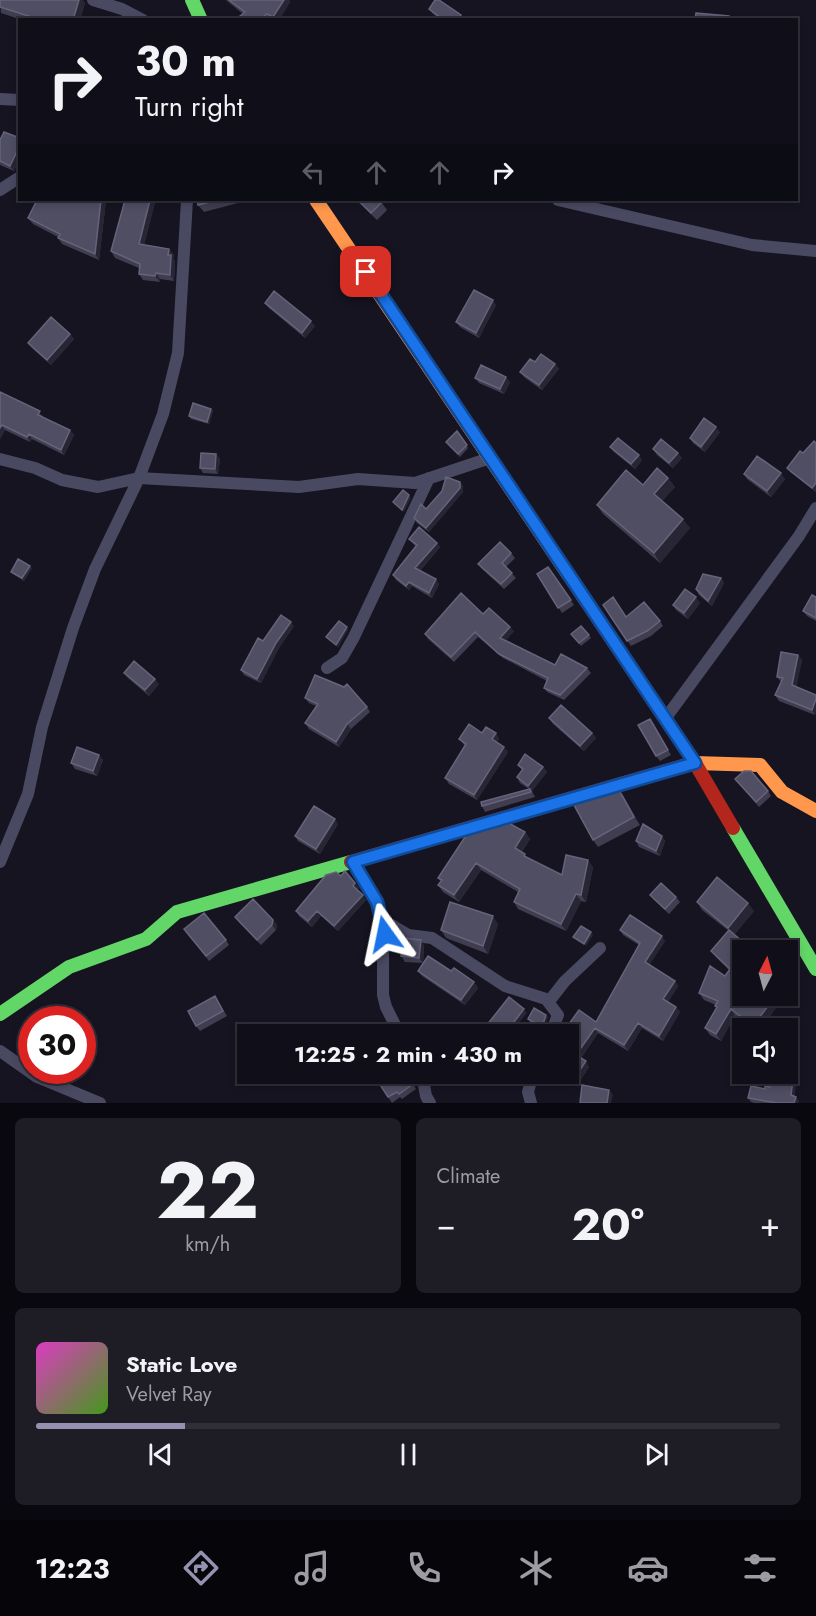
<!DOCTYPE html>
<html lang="en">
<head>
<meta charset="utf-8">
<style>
  :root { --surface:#100f19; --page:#1e1d26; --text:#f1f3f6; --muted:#9c9ca2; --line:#302f38; --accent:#9591b1 }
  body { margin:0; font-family:Jost,sans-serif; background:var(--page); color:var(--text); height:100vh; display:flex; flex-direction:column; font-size:22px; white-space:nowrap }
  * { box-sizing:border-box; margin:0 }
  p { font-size:20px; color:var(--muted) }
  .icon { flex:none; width:33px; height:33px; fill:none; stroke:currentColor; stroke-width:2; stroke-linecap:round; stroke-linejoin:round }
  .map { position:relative; height:1103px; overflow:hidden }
  .side { display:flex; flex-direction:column; gap:15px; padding:15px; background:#09080e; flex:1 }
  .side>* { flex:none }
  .banner { position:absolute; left:18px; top:18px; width:780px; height:183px; border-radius:0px; box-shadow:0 3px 9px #0003,0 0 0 2px var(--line); background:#100f19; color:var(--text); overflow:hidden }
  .needle { width:39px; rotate:6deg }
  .tools { position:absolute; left:732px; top:940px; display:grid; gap:12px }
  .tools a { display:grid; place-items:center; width:66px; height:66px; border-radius:0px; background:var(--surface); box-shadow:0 3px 9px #0003,0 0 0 2px var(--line); font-size:30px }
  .speed { position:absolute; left:18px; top:1006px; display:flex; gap:12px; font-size:30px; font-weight:700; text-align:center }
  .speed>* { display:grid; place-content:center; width:78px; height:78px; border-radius:50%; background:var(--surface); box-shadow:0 3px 9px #0003,0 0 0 2px var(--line); line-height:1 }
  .speed .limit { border:9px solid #d22; background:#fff; color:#111 }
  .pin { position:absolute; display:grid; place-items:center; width:51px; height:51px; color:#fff; margin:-26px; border-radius:12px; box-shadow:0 3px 9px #0006 }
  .me { position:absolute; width:66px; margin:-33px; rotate:348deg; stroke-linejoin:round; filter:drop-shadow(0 0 4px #0008) }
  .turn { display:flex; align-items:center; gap:21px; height:126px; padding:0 18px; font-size:27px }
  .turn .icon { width:78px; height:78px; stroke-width:2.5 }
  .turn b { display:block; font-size:42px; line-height:51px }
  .lanes { display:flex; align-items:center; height:57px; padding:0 18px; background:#0003; justify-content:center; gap:30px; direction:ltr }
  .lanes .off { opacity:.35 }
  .big { font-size:45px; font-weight:700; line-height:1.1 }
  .side .tile { flex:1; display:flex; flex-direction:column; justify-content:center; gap:9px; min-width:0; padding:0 21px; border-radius:9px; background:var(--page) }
  .side .dial { align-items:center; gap:0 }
  .dial b { font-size:78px; line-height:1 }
  .song { display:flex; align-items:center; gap:18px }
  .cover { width:72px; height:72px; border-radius:9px; background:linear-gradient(135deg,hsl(310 70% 55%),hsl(100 70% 35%)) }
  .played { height:6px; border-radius:3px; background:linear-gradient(90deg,var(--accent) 20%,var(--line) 20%) }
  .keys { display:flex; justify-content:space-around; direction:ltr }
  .heat { display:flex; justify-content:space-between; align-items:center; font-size:33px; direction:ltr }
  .side .tiles { flex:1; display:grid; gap:15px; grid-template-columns:1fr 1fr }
  .tile:last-child { grid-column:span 2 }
  .trip { position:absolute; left:237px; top:1024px; width:342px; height:60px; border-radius:0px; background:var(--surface); box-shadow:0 3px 9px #0003,0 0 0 2px var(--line); font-weight:700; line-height:60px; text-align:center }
  .dock { display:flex; height:96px; justify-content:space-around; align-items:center; background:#06060a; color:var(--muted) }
  .dock .icon { width:42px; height:42px }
  .dock .selected { color:var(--accent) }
  .dock b { font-size:27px; color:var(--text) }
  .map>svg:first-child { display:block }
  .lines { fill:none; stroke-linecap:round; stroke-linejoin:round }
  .street { stroke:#4a4962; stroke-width:12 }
  .fast { stroke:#63d668; stroke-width:14 }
  .slow { stroke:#ff974d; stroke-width:14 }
  .jam { stroke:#b3261e; stroke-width:14 }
  .wall { fill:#403d50 }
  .shaded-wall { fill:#282635 }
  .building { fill:#504e63; stroke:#66637b; stroke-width:1.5 }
  .route-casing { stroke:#114b97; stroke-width:15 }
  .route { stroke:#1a73e8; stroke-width:10 }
</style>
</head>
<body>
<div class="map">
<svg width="816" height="1103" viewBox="0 0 816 1103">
  <rect width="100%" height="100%" fill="#161421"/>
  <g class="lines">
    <path class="street" d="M93,0L122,9L143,20
      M0,99L20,100
      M0,190L20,177
      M558,200L752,245L816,251
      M0,459L35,468L62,480L98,487L139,478L299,487L358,479L415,483L490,458
      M327,668L342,658L354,637L429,478
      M665,719L799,536L816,508
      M0,862L28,794L42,727L73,628L95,569L139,478L163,414L178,353L187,200
      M353,862L377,902L383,920V995L386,1007L400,1035
      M383,920L408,935L432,938L505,986L546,999
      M550,1035L558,1015L546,999L550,1000L565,981L600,948
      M0,1051L37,1077L100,1103
      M422,1074L426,1096L430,1103
      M531,1103L528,1092L533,1074"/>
    <path class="fast" d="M192,0L201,20
      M733,828L816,969
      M0,1014L69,967L146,939L177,912L351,862"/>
    <path class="slow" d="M316,200L568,574
      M683,766L695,763L760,765L782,792L816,811"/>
    <path class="jam" d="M568,574L695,763L733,828
      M351,862L683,766"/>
  </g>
  <path class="wall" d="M0,0L85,3L80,20H22L1,13Z
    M226,0H289L290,2L279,20H235L243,14Z
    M429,9L461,15L464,20H441L433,14Z
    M20,138V158L14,171L0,165V140Z
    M33,200H105L106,201L99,260L62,244L58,238V237L33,224L28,218L36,202Z
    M125,200H153L155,202L144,245L169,249L174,255L173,258L175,261L174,281L160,279V282L143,280L139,274V268L115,258L111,251Z
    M197,200H242V202L204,212L198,205Z
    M356,200H380L387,210L377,220Z
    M265,303L315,326L305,338L269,308Z
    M496,305L479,338L460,327L456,322Z
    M70,334L74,339L51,365L32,348L28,343Z
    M535,362L555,364L559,369L542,390L524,377L520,372Z
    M475,378L510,382L504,394L479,383Z
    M0,392L43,416V417L70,430L74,435L64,455L32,439L30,442L5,430L0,439Z
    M211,409L213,411L209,424L191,419L189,416Z
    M457,431L468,448L460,457L446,442Z
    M720,432L705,452L693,443L690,438Z
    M816,443V492L790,472L787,468Z
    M610,447L642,460L635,469L614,452Z
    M653,449L682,458L673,468L657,455Z
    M216,454L220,459L218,474L203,473L200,468Z
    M744,474L785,479L771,497L747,479Z
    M668,478L675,487L662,501L690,528L660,563L603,514L597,505L643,485Z
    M460,482L463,486V492L429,532L417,523L414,518Z
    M409,539L437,543L440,547L420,571L439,584L432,598L412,586L409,590L396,580L393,575L416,547Z
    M511,553L515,558L506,567L516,578L504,589L482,569L478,564Z
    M548,567L574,605L562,613L537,574Z
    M32,568L24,581L13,574L11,572Z
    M721,578L724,583L712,606L699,595L696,589Z
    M816,597V621L807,616L803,611Z
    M700,603L688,619L676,610L673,605Z
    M603,605L626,617L660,621L663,626L651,636L631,646Z
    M483,614L514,631L506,640L555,665L587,668L591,673L564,700L547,692L544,688L547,681L503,658L478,637L454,662L428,639L425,634Z
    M294,626L279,648L261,683L244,675L241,670L263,641Z
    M581,626L591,638L581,646L571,634Z
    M798,655L802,660L796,687L816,695L815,715L779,701L775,695L781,682L777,677Z
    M124,673L159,684L149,696L128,678Z
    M344,687L367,707L370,712L351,729L339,747L309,729L305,723L316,706L309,703L305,698Z
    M549,718L592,733L596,738L584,751L553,724Z
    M650,719L671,755L660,761L656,756Z
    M482,733H496L499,739L497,742L508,752L477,800L449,784L445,778L465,746L459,739Z
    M99,755L103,760L97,776L75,769L71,763Z
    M518,765L543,767L547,772L532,791L535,797L485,812L482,806L529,789L520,783L517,777L522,770Z
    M735,779L768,791L771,796L759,807Z
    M623,795L640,825L598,847L593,840Z
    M338,824L320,854L298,841L295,836Z
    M525,832L530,839L522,852L529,859L562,875L593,867L586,902L581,901L566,931L518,909L514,902L518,892L481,870L459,902L443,892L438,885L441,882L438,878Z
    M662,836L665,841L660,856L639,847L636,841Z
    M341,876L355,883L359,888L357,890L366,900L338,931L321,916L312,927L299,916L296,911Z
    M650,895L676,897L680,902L669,914L654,900Z
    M697,902L754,911L734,935L742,996L774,998L778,1005L761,1029H753L735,1016L721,1041L710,1035L705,1028L717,1008L715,1006L716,1005L704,1000L699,993L725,976L729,970L716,957L711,951L729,931L702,910Z
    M235,917L273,920L277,925L276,930L261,945L239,922Z
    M498,924L488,954L446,938L441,930Z
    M620,930L665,941L649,965L675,981L678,986L668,1002L676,1007L680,1012L663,1041L642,1028L628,1051L598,1033L581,1058L589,1067L578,1084L562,1074H568L639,945L623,935Z
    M188,934L226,940L229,945L209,961Z
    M424,945L423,963L405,962L401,956Z
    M418,971H451L474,982L478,988L465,1005L422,976Z
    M215,996L227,1016L200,1031L196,1026Z
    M548,1017L543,1029L530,1022L528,1019Z
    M379,1074H407L416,1089L402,1099L400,1097L392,1103L375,1077Z
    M793,1079L796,1084L794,1096L799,1101L798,1103H754L751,1102L748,1098L765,1089Z"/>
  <path class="shaded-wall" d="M79,0H83L85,3L80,20H73Z
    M284,0H289L290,2L279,20H275L273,17Z
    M20,145V158L14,171L10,166Z
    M101,200H105L106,201L99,260L95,254Z
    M150,200H153L155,202L143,250L139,244Z
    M169,249L174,255L173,258L175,261L174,281L170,275L168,255Z
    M156,273L160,279V282L155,276Z
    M493,300L496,305L479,338L476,333Z
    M311,321L315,326L305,338L302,333Z
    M70,334L74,339L51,365L47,360Z
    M555,364L559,369L542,390L539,385Z
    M506,377L510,382L504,394L500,389Z
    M211,409L213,411L209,424L207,422Z
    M2,425L5,430L0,439V428Z
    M716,427L720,432L705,452L701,447Z
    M70,430L74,435L64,455L61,450Z
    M29,434L32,439L30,442L27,437Z
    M678,453L682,458L673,468L669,463Z
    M216,454L220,459L218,474L215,469Z
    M639,455L642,460L635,469L631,464Z
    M781,473L785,479L771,497L767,491Z
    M668,478L675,487L660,503L654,494Z
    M460,482L463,486V492L429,532L426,528Z
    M816,483V492L812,488Z
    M409,495L411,498L404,512L402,510Z
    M683,519L690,528L660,563L654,553Z
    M437,543L440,547L418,573L415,568Z
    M30,566L32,568L24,581L22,578Z
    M721,578L724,583L712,606L708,601Z
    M436,579L439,584L432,598L429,593Z
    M409,582L412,586L409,590L406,586Z
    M696,597L700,603L688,619L684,613Z
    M291,622L294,626L279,648L261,683L257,679L276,643Z
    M347,627L348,630L338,648L336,645Z
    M510,627L514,631L504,643L500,638Z
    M798,655L802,660L796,690L792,685Z
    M155,679L159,684L149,696L145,690Z
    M816,699V714L815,715L812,710Z
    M347,724L351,729L339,747L336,742Z
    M496,733L499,739L496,744L492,739Z
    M592,733L596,738L584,751L580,746Z
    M504,747L508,752L477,800L474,795Z
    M99,755L103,760L97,776L93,771Z
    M543,767L547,772L532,791L535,797L528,786Z
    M618,788L623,795L640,825L634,817Z
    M335,819L338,824L320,854L316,849Z
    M525,832L530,839L520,855L515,848Z
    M662,836L665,841L660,856L656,851Z
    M588,860L593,867L586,902L581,895Z
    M476,863L481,870L459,902L454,895Z
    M355,883L359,888L357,891L353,886Z
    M576,894L581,901L566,931L561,924Z
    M363,895L366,900L338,931L334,926Z
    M748,903L754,911L734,935L728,928Z
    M317,911L321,916L312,927L308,921Z
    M493,916L498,924L488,954L483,946Z
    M273,920L277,925L276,930L272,925Z
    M591,932L593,935L586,946L584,944Z
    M662,936L665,941L648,967L645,962Z
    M421,940L424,945L423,963L419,958Z
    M675,981L678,986L667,1004L663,999Z
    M474,982L478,988L465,1005L461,1000Z
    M774,998L778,1005L761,1029H756L753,1026Z
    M676,1007L680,1012L663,1041L659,1036Z
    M524,1009L527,1013L509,1035H504Z
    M731,1009L735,1016L721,1041L716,1034Z
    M546,1015L548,1017L543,1029L542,1027Z
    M638,1023L642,1028L628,1051L624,1045Z
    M595,1028L598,1033L579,1060L576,1055Z
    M586,1061L589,1067L578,1084L574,1079Z
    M793,1079L796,1084L794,1100L791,1095Z
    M609,1090L613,1095L611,1103H607Z
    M796,1097L799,1101L798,1103H794Z"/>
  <path class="building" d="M0,0H79L73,20H41L0,7Z
    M229,0H284L273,17L267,14L259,20H235L245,12Z
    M435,0H439L461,15L458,20H444L429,9Z
    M696,13L729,16V20H695Z
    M4,132L20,138V145L10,166L0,161V140Z
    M37,200H101L95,254L58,238L60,234L28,218Z
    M125,200H150L139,244L169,249L168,255H171L170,275L156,273L155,276L139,274L140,264L111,251Z
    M197,200H217L198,205Z
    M358,200H380L382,202L371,213Z
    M474,290L493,300L476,333L456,322Z
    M274,291L311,321L302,333L265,303Z
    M51,317L70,334L47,360L28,343Z
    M541,354L555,364L539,385L520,372L530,359L535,362Z
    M481,365L506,377L500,389L475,378Z
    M0,392L40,411L38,415L70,430L61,450L29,434L27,437L2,425L0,428Z
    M193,403L211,409L207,422L189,416Z
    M704,418L716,427L701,447L690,438Z
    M457,431L467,445L458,454L446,442Z
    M618,438L639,455L631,464L610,447Z
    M661,439L678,453L669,463L653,449Z
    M814,441L816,443V483L812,488L787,468L800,451L803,453Z
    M201,453L216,454L215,469L200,468Z
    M757,456L781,473L767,491L744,474Z
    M657,468L668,478L654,494L683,519L654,553L597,505L626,470L643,485Z
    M446,477L460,482V488L426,528L414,518L421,504L426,509L442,491Z
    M403,490L409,495L402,510L393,502Z
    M419,527L437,543L415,568L436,579L429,593L409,582L406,586L393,575L417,545L409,539Z
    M500,542L511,553L502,563L512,573L501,584L478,564Z
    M18,559L30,566L22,578L11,572Z
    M548,567L571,600L558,608L537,574Z
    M703,574L721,578L708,601L696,589Z
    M685,589L696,597L684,613L673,605Z
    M461,593L483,614L489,608L510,627L500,638L555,665L561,654L587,668L560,695L544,688L548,678L499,654L475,632L451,657L425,634Z
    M812,595L816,597V618L803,611Z
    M613,597L626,617L644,602L660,621L647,631L627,641L603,605Z
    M281,615L291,622L276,643L257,679L241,670L258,638L263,641Z
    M339,621L347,627L336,645L326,637Z
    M581,626L589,635L579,643L571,634Z
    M781,652L798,655L792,685L816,695V699L812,710L775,695L783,678L777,677Z
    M134,661L155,679L145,690L124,673Z
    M315,675L344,687L347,684L367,707L347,724L336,742L305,723L318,704L305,698Z
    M561,705L592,733L580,746L549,718Z
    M650,719L668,750L656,756L638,725Z
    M469,724L482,733L486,727L496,733L492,739L504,747L474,795L445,778L466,744L459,739Z
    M77,747L99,755L93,771L71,763Z
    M525,754L543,767L528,786L517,777L523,769L518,765Z
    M744,771H751L768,791L756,802L735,779Z
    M618,788L634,817L593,840L574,805L593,795Z
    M530,789L531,792L482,806L481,802Z
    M314,806L335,819L316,849L295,836Z
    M505,821L525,832L515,848L525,854L524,856L562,875L566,855L588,860L581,895L576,894L561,924L514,902L520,889L476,863L454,895L438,885L442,880L438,878L469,831Z
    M643,824L662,836L656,851L636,841Z
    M345,871L355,883L353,886L363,895L334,926L317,911L308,921L296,911L326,875L336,872L341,876Z
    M717,877L748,903L728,928L697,902Z
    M661,883L676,897L665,909L650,895Z
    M253,899L273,920L272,925L257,940L235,917Z
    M450,902L493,916L483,946L441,930Z
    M204,913L226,940L206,956L184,929Z
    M630,915L662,936L645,962L675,981L663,999L676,1007L659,1036L638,1023L624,1045L595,1028L576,1055L586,1061L574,1079L566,1074H568V1035H561L579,1010L596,1022L640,943L620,930Z
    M581,926L591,932L584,944L573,937Z
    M729,930L750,948L748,951H742V996H770L774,998L753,1026L731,1009L716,1034L705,1028L717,1007L715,1006L718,1001L699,993L710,966L725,976L730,969L711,951Z
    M403,938L421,940L419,958L401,956Z
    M428,956L451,971L454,968L474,982L461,1000L418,971Z
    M215,996L223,1011L196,1026L188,1011Z
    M509,997L524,1009L504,1035H497L496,1034L494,1035H479Z
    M534,1008L546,1015L542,1027L528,1019Z
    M379,1074H407L413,1084L399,1094L397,1092L388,1097L375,1077Z
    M772,1076L793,1079L791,1095L796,1097L794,1103H777L748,1098L751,1086L765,1089V1086L770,1087Z
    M582,1085L609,1090L607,1103H580Z"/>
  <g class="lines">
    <g class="route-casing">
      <path id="route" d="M366,272L695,763L353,862L377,902L385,934"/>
    </g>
    <use href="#route" class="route"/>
  </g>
</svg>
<div class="tools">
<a><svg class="needle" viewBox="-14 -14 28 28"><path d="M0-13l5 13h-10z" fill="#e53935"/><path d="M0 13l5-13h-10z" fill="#9c9ca2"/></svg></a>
<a><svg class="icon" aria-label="sound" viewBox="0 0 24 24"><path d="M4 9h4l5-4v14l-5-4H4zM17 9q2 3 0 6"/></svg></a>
</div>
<div class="speed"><div class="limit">30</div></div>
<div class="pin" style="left:366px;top:272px;background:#d93025"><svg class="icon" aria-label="arrive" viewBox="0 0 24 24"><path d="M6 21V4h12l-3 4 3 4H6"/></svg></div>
<svg class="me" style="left:385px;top:934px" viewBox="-20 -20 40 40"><path d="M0-17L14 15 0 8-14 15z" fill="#1a73e8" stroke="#fff" stroke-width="4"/></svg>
<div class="trip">12:25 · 2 min · 430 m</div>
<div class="banner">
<div class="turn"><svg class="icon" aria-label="right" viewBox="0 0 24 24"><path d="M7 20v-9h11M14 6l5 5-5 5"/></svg><div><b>30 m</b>Turn right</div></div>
<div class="lanes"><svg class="icon off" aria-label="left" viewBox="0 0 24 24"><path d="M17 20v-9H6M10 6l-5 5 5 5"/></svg><svg class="icon off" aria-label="ahead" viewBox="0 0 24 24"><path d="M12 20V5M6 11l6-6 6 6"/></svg><svg class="icon off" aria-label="ahead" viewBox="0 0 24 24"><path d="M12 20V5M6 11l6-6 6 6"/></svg><svg class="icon" aria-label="right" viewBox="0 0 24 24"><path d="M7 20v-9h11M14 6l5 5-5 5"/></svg></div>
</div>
</div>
<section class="side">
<div class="tiles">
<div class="tile dial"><b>22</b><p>km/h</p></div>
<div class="tile"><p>Climate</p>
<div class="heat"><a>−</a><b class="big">20°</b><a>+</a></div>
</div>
<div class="tile">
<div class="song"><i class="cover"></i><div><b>Static Love</b><p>Velvet Ray</p></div></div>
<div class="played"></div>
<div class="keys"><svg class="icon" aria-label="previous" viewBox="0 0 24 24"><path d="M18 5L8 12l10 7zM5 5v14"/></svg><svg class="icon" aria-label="pause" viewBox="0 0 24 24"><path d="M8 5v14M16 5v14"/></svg><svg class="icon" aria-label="next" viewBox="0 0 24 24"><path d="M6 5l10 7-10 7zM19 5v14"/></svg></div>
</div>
</div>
</section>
<nav class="dock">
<b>12:23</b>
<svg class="icon selected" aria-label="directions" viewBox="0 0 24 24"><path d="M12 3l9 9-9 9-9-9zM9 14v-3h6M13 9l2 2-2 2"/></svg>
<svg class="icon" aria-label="music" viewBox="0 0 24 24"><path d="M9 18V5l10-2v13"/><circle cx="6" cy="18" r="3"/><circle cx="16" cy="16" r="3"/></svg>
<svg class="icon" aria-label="phone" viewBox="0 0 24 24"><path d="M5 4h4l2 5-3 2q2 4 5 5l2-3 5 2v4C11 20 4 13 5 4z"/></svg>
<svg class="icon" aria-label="climate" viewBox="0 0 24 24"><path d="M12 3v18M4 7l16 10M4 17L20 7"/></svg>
<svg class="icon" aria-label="car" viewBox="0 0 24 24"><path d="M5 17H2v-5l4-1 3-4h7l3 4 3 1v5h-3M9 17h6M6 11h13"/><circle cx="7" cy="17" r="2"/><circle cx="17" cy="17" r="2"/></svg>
<svg class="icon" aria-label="filters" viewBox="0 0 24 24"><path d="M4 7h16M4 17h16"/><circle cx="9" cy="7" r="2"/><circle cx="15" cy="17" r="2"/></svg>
</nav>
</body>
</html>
